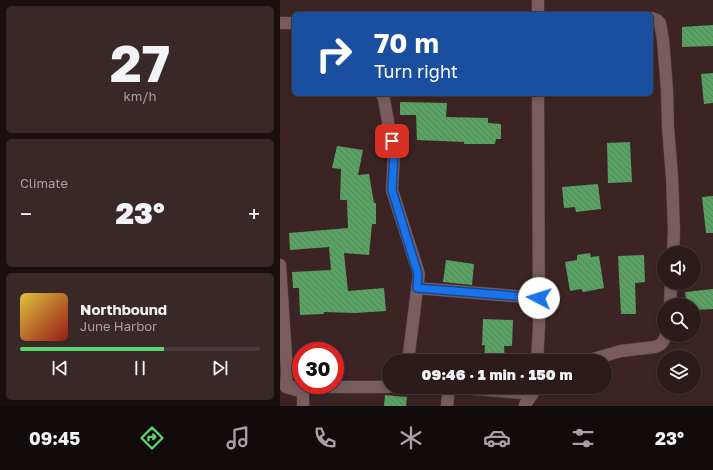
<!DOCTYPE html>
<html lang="en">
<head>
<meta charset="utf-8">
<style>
  :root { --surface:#2d1b1b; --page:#392828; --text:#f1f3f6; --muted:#a7a1a3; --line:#48393a; --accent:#5bd56e }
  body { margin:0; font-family:"Golos Text",sans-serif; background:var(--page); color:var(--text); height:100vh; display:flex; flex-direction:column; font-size:15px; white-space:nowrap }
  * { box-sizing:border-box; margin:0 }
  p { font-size:13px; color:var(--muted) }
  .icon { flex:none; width:22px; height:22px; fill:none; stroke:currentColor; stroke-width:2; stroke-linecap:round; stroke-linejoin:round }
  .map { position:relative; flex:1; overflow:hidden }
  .panel { display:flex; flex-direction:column; gap:6px; padding:6px; background:#190f0f; width:280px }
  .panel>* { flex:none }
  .hud { position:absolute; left:12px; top:12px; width:361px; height:84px; border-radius:6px; box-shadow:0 2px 6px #0003,0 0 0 1px var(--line); background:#1a4fa0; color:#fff; overflow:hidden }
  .buttons { position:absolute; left:377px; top:246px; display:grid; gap:8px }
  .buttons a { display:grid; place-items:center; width:44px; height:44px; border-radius:50%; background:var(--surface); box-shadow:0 2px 6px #0003,0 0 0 1px var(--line); font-size:20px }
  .speed { position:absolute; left:12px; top:342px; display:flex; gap:8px; font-size:20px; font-weight:700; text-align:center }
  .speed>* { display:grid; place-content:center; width:52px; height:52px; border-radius:50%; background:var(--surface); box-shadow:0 2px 6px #0003,0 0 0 1px var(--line); line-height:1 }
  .speed .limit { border:6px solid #d22; background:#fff; color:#111 }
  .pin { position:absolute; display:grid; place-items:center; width:34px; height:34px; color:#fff; margin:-17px; border-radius:8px; box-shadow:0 2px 6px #0006 }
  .me { position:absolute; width:44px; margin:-22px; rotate:275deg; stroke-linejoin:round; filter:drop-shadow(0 0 3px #0008) }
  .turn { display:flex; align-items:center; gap:14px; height:84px; padding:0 16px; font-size:18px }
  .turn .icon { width:52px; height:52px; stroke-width:2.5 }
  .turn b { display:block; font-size:28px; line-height:34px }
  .big { font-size:30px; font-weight:800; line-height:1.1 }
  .panel .tile { flex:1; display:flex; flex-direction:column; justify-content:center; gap:6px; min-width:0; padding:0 14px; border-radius:6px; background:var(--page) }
  .panel .dial { align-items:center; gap:0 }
  .dial b { font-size:52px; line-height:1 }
  .song { display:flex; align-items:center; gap:12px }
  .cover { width:48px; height:48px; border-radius:6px; background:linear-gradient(135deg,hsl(50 70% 55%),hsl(0 70% 35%)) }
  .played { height:4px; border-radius:2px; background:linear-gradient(90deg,var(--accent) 60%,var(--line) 60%) }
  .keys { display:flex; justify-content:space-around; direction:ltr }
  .heat { display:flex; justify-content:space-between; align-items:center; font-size:22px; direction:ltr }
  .trip { position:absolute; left:102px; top:354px; width:230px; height:40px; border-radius:20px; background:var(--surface); box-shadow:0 2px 6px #0003,0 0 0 1px var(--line); font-weight:800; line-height:40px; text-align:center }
  .menu { display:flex; height:64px; justify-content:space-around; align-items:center; background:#120b0b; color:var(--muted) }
  .menu .icon { width:28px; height:28px }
  .menu .current { color:var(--accent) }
  .menu b { font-size:18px; color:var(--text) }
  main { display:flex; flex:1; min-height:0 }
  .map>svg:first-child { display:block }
  .building { fill:url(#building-back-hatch) }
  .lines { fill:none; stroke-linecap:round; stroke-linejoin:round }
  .street-casing { stroke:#554042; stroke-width:13 }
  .street { stroke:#795c5d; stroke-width:12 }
  .route-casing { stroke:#114b97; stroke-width:10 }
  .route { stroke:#1a73e8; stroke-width:7 }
</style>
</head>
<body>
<main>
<section class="panel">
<div class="tile dial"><b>27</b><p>km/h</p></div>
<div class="tile"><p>Climate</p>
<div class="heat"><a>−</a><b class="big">23°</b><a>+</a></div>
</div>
<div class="tile">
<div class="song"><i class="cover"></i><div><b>Northbound</b><p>June Harbor</p></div></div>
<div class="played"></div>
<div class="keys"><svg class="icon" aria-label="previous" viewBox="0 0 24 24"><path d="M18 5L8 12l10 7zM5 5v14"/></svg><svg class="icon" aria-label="pause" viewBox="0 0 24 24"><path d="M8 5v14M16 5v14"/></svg><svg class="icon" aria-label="next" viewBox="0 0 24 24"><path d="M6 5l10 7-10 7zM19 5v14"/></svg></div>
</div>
</section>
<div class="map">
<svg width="433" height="406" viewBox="0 0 433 406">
  <defs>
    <pattern id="building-back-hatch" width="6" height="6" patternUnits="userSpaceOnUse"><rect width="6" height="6" fill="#5aa263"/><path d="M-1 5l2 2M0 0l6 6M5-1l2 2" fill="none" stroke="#548558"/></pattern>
  </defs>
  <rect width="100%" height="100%" fill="#3c2424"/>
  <path class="building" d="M433,25V46L402,47V27Z
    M433,73V103L424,104L421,74Z
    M120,102L167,103L166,117L208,118V123L221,124V139H216L215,144H184V142L137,140L136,115H120Z
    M350,142L352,182L328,183L327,143Z
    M57,146L83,150L78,175L89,174L94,203H96V224H92L89,255L64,253L68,291L104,288L106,311L75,313L44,312V314L20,315L19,288H13L12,272L51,270L49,247L10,250L9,233L68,228L67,200H60L61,169L52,168Z
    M318,184L321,209L296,212L295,207L284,208L282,187Z
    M433,196V233H426L422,197Z
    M310,253L311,257L319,256L324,288L303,292L301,289L290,291L285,262L297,260V255Z
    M364,255L365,282L355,283L356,314H341L338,256Z
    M166,260L194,264L192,285L163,282Z
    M433,289V309L414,310V305H407L405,292Z
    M203,319L233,320L232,346H224L225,361H204L205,345H202Z
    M105,395L127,397L126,406H104Z"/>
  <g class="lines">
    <g class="street-casing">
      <path id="street" d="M258,14V0
        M371,18L377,20L380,23L383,40L387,90L388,127L392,177L394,230L393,253
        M0,23H14
        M102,94L104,99L114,155L112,190L139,274L128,361
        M0,265L7,371L6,387L23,392V406
        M137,288L259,298
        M390,305L391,283
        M257,361L259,327L258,94
        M306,361L341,351L375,347C382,345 384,341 386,335
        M13,387H109
        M173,387L243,393L256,389L260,387
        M167,406L169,387
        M245,406L246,403L256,389V387"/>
    </g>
    <use href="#street" class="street"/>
  </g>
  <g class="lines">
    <g class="route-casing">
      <path id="route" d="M112,141L114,155L112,190L138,274L137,288L259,298"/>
    </g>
    <use href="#route" class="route"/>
  </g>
</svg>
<div class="buttons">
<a><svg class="icon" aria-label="sound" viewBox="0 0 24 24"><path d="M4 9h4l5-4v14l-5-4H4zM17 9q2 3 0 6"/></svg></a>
<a><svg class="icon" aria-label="search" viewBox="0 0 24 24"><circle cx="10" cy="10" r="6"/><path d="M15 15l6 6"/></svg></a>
<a><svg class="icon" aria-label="layers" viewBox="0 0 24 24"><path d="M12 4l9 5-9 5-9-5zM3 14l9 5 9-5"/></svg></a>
</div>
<div class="speed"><div class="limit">30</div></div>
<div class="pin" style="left:112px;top:141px;background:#d93025"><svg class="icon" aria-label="arrive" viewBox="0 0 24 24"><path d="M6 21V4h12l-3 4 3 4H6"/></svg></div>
<svg class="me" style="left:259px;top:298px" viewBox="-20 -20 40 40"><circle r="19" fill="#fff"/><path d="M0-13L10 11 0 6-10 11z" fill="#1a73e8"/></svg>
<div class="trip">09:46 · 1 min · 150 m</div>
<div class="hud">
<div class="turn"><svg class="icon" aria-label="right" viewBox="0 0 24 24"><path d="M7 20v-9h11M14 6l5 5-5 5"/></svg><div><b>70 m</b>Turn right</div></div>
</div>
</div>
</main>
<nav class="menu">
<b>09:45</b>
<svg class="icon current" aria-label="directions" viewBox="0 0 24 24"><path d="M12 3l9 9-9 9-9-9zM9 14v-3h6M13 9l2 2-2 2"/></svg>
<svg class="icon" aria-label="music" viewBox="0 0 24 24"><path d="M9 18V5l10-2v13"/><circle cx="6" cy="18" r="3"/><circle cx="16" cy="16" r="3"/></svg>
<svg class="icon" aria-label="phone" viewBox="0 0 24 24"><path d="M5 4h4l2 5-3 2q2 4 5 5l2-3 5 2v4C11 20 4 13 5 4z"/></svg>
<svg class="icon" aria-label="climate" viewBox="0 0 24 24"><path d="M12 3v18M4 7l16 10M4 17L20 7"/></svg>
<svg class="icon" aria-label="car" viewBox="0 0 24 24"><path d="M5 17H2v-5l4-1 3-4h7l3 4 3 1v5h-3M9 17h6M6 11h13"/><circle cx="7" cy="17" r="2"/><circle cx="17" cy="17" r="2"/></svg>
<svg class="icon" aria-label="filters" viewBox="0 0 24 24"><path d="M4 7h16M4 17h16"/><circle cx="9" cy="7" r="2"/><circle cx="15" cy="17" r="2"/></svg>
<b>23°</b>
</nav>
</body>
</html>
